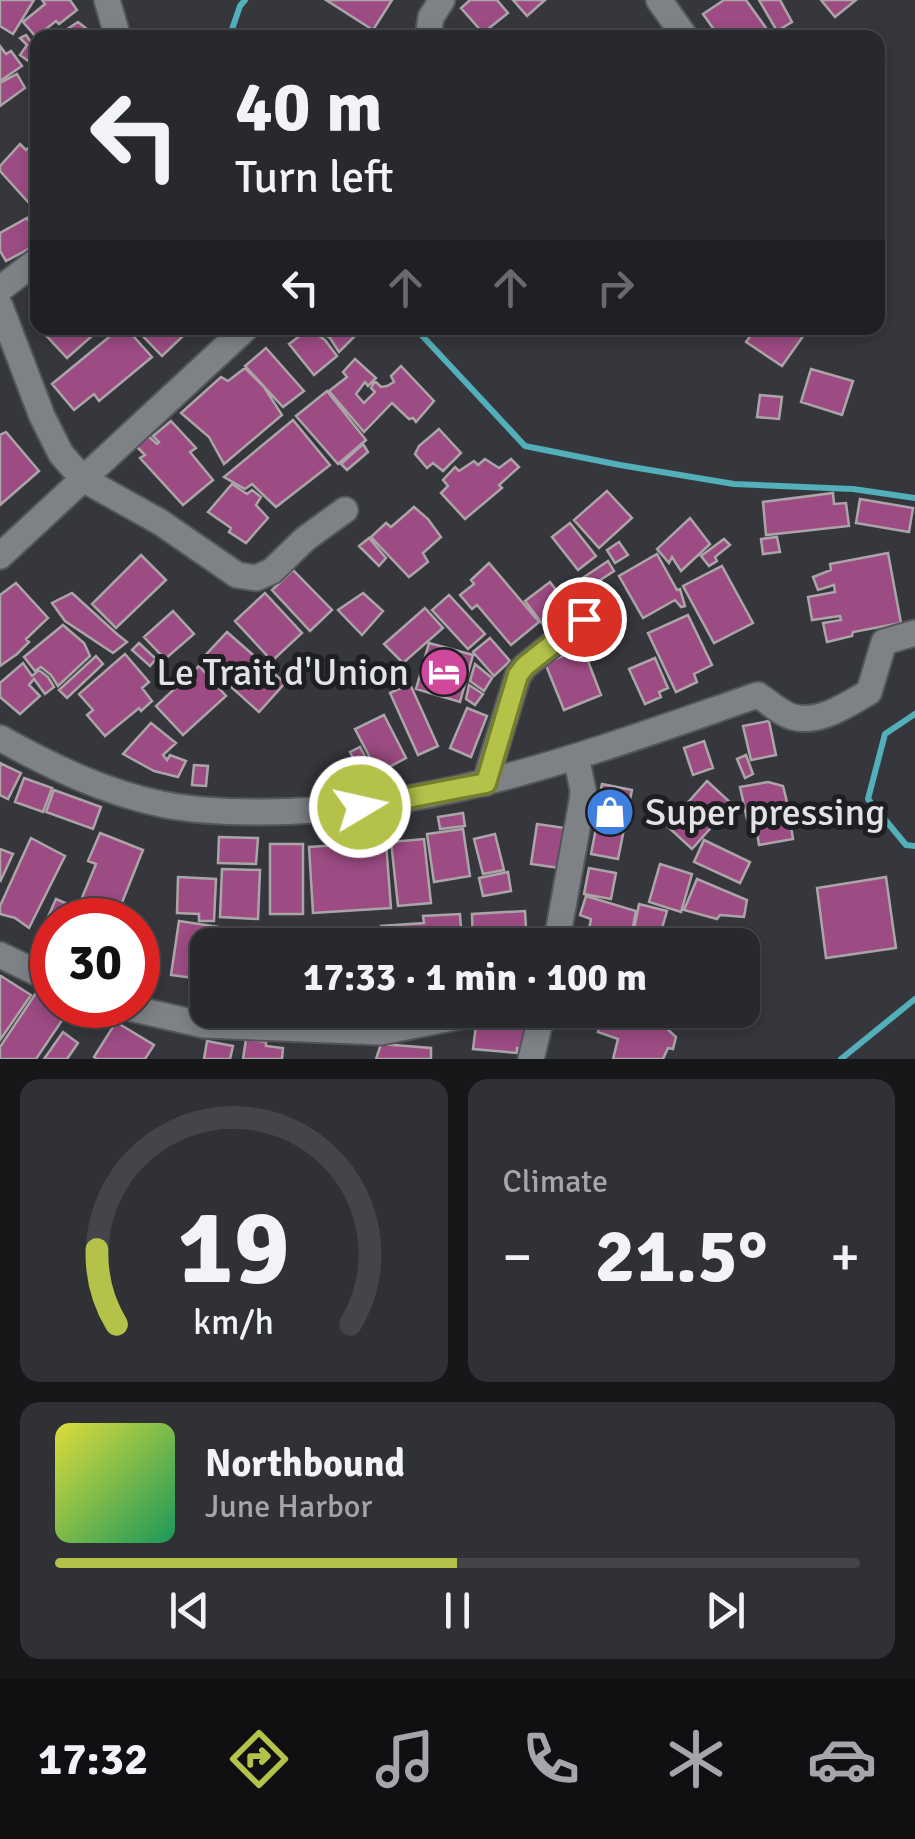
<!DOCTYPE html>
<html lang="en">
<head>
<meta charset="utf-8">
<style>
  :root { --surface:#28292d; --page:#303135; --text:#f1f3f6; --muted:#a5a6aa; --line:#444549; --accent:#b4c24a }
  body { margin:0; font-family:Signika,sans-serif; background:var(--page); color:var(--text); height:100vh; display:flex; flex-direction:column; font-size:38px; white-space:nowrap }
  * { box-sizing:border-box; margin:0 }
  p { font-size:32px; color:var(--muted) }
  .icon { flex:none; width:55px; height:55px; fill:none; stroke:currentColor; stroke-width:2; stroke-linecap:round; stroke-linejoin:round }
  .map { position:relative; height:1059px; overflow:hidden }
  .side { display:flex; flex-direction:column; gap:20px; padding:20px; background:#161719; flex:1 }
  .side>* { flex:none }
  .banner { position:absolute; left:30px; top:30px; width:855px; height:305px; border-radius:20px; box-shadow:0 5px 15px #0003,0 0 0 2px var(--line); background:#28292d; color:var(--text); overflow:hidden }
  .speed { position:absolute; left:30px; top:898px; display:flex; gap:20px; font-size:50px; font-weight:700; text-align:center }
  .speed>* { display:grid; place-content:center; width:130px; height:130px; border-radius:50%; background:var(--surface); box-shadow:0 5px 15px #0003,0 0 0 2px var(--line); line-height:1 }
  .speed .limit { border:15px solid #d22; background:#fff; color:#111 }
  .pin { position:absolute; display:grid; place-items:center; width:85px; height:85px; color:#fff; margin:-42px; border:5px solid #fff; border-radius:50%; box-shadow:0 2px 10px #0007 }
  .me { position:absolute; width:110px; margin:-55px; rotate:81deg; stroke-linejoin:round; filter:drop-shadow(0 0 8px #0008) }
  .turn { display:flex; align-items:center; gap:35px; height:210px; padding:0 40px; font-size:45px }
  .turn .icon { width:130px; height:130px; stroke-width:2.5 }
  .turn b { display:block; font-size:70px; line-height:85px }
  .lanes { display:flex; align-items:center; height:95px; padding:0 40px; background:#0003; justify-content:center; gap:50px; direction:ltr }
  .lanes .off { opacity:.35 }
  .big { font-size:75px; font-weight:800; line-height:1.1 }
  .side .widget { flex:1; display:flex; flex-direction:column; justify-content:center; gap:15px; min-width:0; padding:0 35px; border-radius:20px; background:var(--page) }
  .side .dial { align-items:center; gap:0 }
  .dial svg { height:260px; overflow:visible; fill:none; stroke:var(--line); stroke-width:7; stroke-linecap:round; text-anchor:middle }
  .dial text { fill:var(--text); stroke:none }
  .song { display:flex; align-items:center; gap:30px }
  .cover { width:120px; height:120px; border-radius:15px; background:linear-gradient(135deg,hsl(60 70% 55%),hsl(150 70% 35%)) }
  .played { height:10px; border-radius:5px; background:linear-gradient(90deg,var(--accent) 50%,var(--line) 50%) }
  .keys { display:flex; justify-content:space-around; direction:ltr }
  .heat { display:flex; justify-content:space-between; align-items:center; font-size:55px; direction:ltr }
  .side .tiles { flex:1; display:grid; gap:20px; grid-template-columns:1fr 1fr }
  .widget:last-child { grid-column:span 2 }
  .trip { position:absolute; left:190px; top:928px; width:570px; height:100px; border-radius:20px; background:var(--surface); box-shadow:0 5px 15px #0003,0 0 0 2px var(--line); font-weight:800; line-height:100px; text-align:center }
  .tabs { display:flex; height:160px; justify-content:space-around; align-items:center; background:#101012; color:var(--muted) }
  .tabs .icon { width:70px; height:70px }
  .tabs .current { color:var(--accent) }
  .tabs b { font-size:45px; color:var(--text) }
  .map>svg:first-child { display:block }
  .lines { fill:none; stroke-linecap:round; stroke-linejoin:round }
  .stream { stroke:#53afb9; stroke-width:6 }
  .building { fill:#9c4b83; stroke:#aba5a8; stroke-width:2.5 }
  .minor-casing { stroke:#53565a; stroke-width:29 }
  .minor { stroke:#7e8287; stroke-width:25 }
  .route-casing { stroke:#757e30; stroke-width:25 }
  .route { stroke:#b4c24a; stroke-width:18 }
  .labels { text-anchor:middle; stroke-width:10; stroke-linejoin:round; paint-order:stroke }
  .poi-label { font-size:38px; fill:#e1e3e6; stroke:#1d1f21; text-anchor:end }
</style>
</head>
<body>
<div class="map">
<svg width="915" height="1059" viewBox="0 0 915 1059">
  <rect width="100%" height="100%" fill="#35373c"/>
  <g class="lines">
    <path class="stream" d="M229,38L240,6L245,0
      M415,328L525,446L620,465L734,484L853,489L915,498
      M915,714L885,734L868,799L906,845L915,846
      M841,1059L915,999"/>
  </g>
  <path class="building" d="M0,0H34L13,34L0,26Z
    M42,0H70L77,10L59,24L56,21L36,37L23,22L45,4Z
    M326,0H392L373,30Z
    M470,0H497L508,13L483,33L461,8Z
    M513,0H545L527,16Z
    M724,0H746L771,35L769,38H720L703,14Z
    M759,0H780L792,22L777,31Z
    M821,0H856L835,17Z
    M78,22L92,33L90,38H48L58,30L61,33Z
    M26,35L33,45L38,40V68L20,55L27,45L20,38Z
    M0,46L6,54L11,51L22,66L0,81Z
    M17,74L25,88L0,106V83Z
    M20,144L26,150L31,146L38,153V213L0,171V166Z
    M27,218L38,236V244L6,261L0,251V233Z
    M43,328H101L67,358L41,330Z
    M120,328H126L152,357L99,401L94,394L74,410L52,384Z
    M135,328H186L180,333L182,337L162,356Z
    M314,328H355L358,333L339,352L330,338Z
    M756,328H800L806,332L782,366L746,342Z
    M309,329L325,340L337,356L314,375L289,344Z
    M266,348L304,391L283,407L245,366Z
    M355,359L376,378L368,386L365,382L356,394L364,403L375,392L371,388L375,381L381,387L387,386L394,382L391,376L401,366L434,401L416,422L413,418L409,419L392,403L364,432L329,391L347,377L343,372Z
    M245,368L264,387L282,415L224,464L209,437L181,413L221,377L228,381Z
    M811,369L853,381L842,415L801,402Z
    M327,391L366,440L338,464L296,416Z
    M760,395L782,397L779,419L757,417Z
    M293,420L330,465L276,507L252,484L245,489L224,477Z
    M171,421L196,448L190,452L213,480L183,505L140,458L145,455L135,445L147,435L157,444L159,442L153,436Z
    M439,429L461,453L443,471L433,463L427,468L415,454L419,446Z
    M6,432L39,471L0,505V435Z
    M363,444L368,452L347,470L341,464Z
    M485,459L499,468L511,459L519,467L499,485L502,488L465,519L441,493L448,486L443,480L455,467L459,471L474,461L478,465Z
    M232,484L247,494L252,490L261,497L256,505L268,518L246,543L229,532L231,528L208,512Z
    M607,491L632,518L599,548L574,520Z
    M833,493L834,504L846,503L849,526L766,535L763,502Z
    M860,499L913,508L909,532L856,523Z
    M414,507L428,519L441,537L423,553L428,562L409,577L371,537L386,523L391,527Z
    M690,518L710,544L681,571L672,557L669,563L657,549Z
    M570,523L596,556L578,570L552,537Z
    M777,537L780,552L763,554L761,539Z
    M369,538L386,558L379,566L359,546Z
    M724,539L730,545L715,557L717,561L709,566L701,556Z
    M619,542L628,555L615,563L607,550Z
    M888,553L901,623L853,632L852,636L827,642L823,623L841,620L840,616L812,620L808,597L835,592L834,585L818,590L813,577L831,570L830,564Z
    M657,554L677,590L680,589L685,606L681,607L675,600L643,618L619,576Z
    M141,555L166,580L116,628L92,604Z
    M608,561L614,571L591,586L584,577Z
    M489,563L539,622L511,645L477,605L472,609L460,595L474,584L471,580Z
    M722,566L753,623L714,643L683,586Z
    M293,570L332,610L310,631L272,590Z
    M550,582L572,611L547,630L525,601Z
    M16,583L48,618L26,639L29,642L17,654L0,666V595Z
    M72,593L117,634L127,642L113,653L65,621L52,603Z
    M265,593L302,633L272,661L235,621Z
    M363,593L383,611L362,635L338,610Z
    M449,595L485,634L468,649L432,610Z
    M425,608L443,628L403,663L384,644Z
    M173,611L194,634L165,659L144,637Z
    M688,615L712,665L694,674L697,682L676,692L648,633Z
    M63,625L84,643L90,656L58,686L51,675L41,667L35,671L24,657Z
    M227,632L285,683L259,712L201,660Z
    M490,638L510,661L494,676L473,652Z
    M139,643L156,659L150,666L132,650Z
    M429,643L473,655L460,702L416,689Z
    M583,648L601,695L564,710L545,663Z
    M125,654L149,682L142,688L152,701L141,711L139,708L105,736L87,715L93,710L79,694Z
    M96,656L103,664L67,698L59,690Z
    M655,658L668,688L659,692L661,697L645,704L629,669Z
    M23,663L32,676L39,670L48,677L54,687L45,694L34,679L29,685L40,696L20,714L0,697V683Z
    M475,664L492,678L484,691L470,681Z
    M199,666L226,696L183,735L156,706Z
    M410,684L438,746L418,755L390,693Z
    M469,685L483,694L475,705L466,699Z
    M467,708L487,716L471,757L450,748Z
    M384,715L406,758L378,773L355,729Z
    M769,721L776,755L751,760L743,726Z
    M151,723L176,743L163,755L167,760L170,755L186,761L178,777L154,771L123,754Z
    M704,741L713,768L693,775L684,748Z
    M360,747L369,764L359,769L350,752Z
    M746,755L753,774L745,778L737,759Z
    M0,763L21,773L8,799L0,795Z
    M194,765L208,766L206,786L192,785Z
    M24,778L52,788L43,812L15,802Z
    M707,781L732,804L692,849L667,826Z
    M768,782L783,786L789,810H774L747,819L740,787Z
    M602,784L632,790L625,824L595,818Z
    M54,790L101,807L93,829L46,812Z
    M463,813L465,826L440,829L438,817Z
    M777,813L789,814L793,839L759,845L755,819Z
    M598,818L625,824L618,859L591,854Z
    M537,824L565,828L560,868L531,864Z
    M463,829L470,876L434,882L427,834Z
    M100,833L143,850L117,915L81,900L96,864L88,861Z
    M495,834L504,870L483,874L474,839Z
    M219,837L258,838L256,864L218,863Z
    M31,838L65,856L29,928L15,918L0,914V906Z
    M424,839L431,903L398,906L391,842Z
    M704,840L750,862L740,883L694,862Z
    M386,842L391,908L313,913L309,847Z
    M270,844H303V914H270Z
    M0,849L13,854L0,882Z
    M660,864L692,874L681,912L649,902Z
    M589,868L616,873L611,899L584,894Z
    M222,869L260,870L258,919L220,917Z
    M508,872L511,891L483,896L479,878Z
    M178,877L216,879L214,921H199V914L177,913Z
    M886,877L896,948L826,958L817,888Z
    M697,879L747,900L744,917L720,915L717,919L684,910Z
    M586,896L636,911L631,937L627,944L588,934L591,919L580,915Z
    M56,899L86,912L88,906L112,916L111,920L52,921L47,919Z
    M639,904L667,911L658,942L648,937L633,935Z
    M525,911L527,945H473L472,914Z
    M460,914L462,945H383L381,926L424,923L423,916Z
    M179,921L219,927L216,945H208V980L171,975Z
    M668,928L712,943L711,945H662Z
    M273,930L335,933V945H272Z
    M138,934L147,937L140,964L146,965L141,983L138,982Z
    M1,976L31,995L0,1040V978Z
    M38,990L52,999V1005H61L69,1010L36,1059H0V1047Z
    M620,1010H668L667,1020L619,1013Z
    M602,1018L665,1027L676,1037L673,1049L668,1048L663,1059H613L618,1039L598,1032Z
    M483,1020L526,1024L523,1049L517,1048V1053L473,1049L476,1025L482,1026Z
    M116,1022L154,1045L145,1059H97L94,1057Z
    M63,1032L78,1043L67,1059H44Z
    M246,1039L266,1042V1046L283,1048L282,1059H243Z
    M207,1041L233,1046L230,1059H204Z
    M381,1044L431,1048V1059H376Z"/>
  <g class="lines">
    <g class="minor-casing">
      <path id="minor" d="M107,0L118,38
        M659,0L686,38
        M428,38L431,17L442,0
        M0,289L38,260
        M0,306L42,416L61,454L83,479L160,522L237,575L256,578L272,571L305,539L345,510
        M0,556L246,328
        M0,738C50,766 104,792 161,804C194,811 226,812 259,812C434,813 595,751 758,695C769,702 781,714 793,717C819,724 847,705 869,692L884,642L915,633
        M485,783L518,675L525,666L584,619
        M556,945L582,801L583,790L576,757
        M0,955L52,980
        M117,1005L204,1025L381,1032L492,1010
        M531,1059L543,1010"/>
    </g>
    <use href="#minor" class="minor"/>
  </g>
  <g class="lines">
    <g class="route-casing">
      <path id="route" d="M360,807L486,783L518,675L525,666L584,619"/>
    </g>
    <use href="#route" class="route"/>
  </g>
  <defs>
    <g id="hotel-disc" transform="scale(2.5)"><circle r="9.5" fill="#d1479c" stroke="#1d1f21"/><path d="M-6-4.5h1.5V1H6V5H4.5V3h-9V5H-6ZM-4 0a1.8 1.8 0 1 1 3.6 0ZM.5 0V-2.5h3Q6-2.5 6 0Z" fill="#fff"/></g>
    <g id="shop-disc" transform="scale(2.5)"><circle r="9.5" fill="#3f7fe0" stroke="#1d1f21"/><path d="M-5-2.5h2.3a2.7 3.5 0 0 1 5.4 0H5L5.5 6h-11ZM-1.5-2.5h3a1.5 2.3 0 0 0-3 0Z" fill="#fff"/></g>
  </defs>
  <g fill-rule="evenodd">
    <use href="#hotel-disc" x="444" y="672"/>
    <use href="#shop-disc" x="610" y="812"/>
  </g>
  <g class="labels">
    <g class="poi-label">
      <text x="409" y="685">Le Trait d'Union</text>
      <text x="645" y="825" text-anchor="start">Super pressing</text>
    </g>
  </g>
</svg>
<div class="speed"><div class="limit">30</div></div>
<div class="pin" style="left:584px;top:619px;background:#d93025"><svg class="icon" aria-label="arrive" viewBox="0 0 24 24"><path d="M6 21V4h12l-3 4 3 4H6"/></svg></div>
<svg class="me" style="left:360px;top:807px" viewBox="-20 -20 40 40"><circle r="17" fill="#b4c24a" stroke="#fff" stroke-width="3"/><path d="M0-11L8 9 0 5-8 9z" fill="#fff"/></svg>
<div class="trip">17:33 · 1 min · 100 m</div>
<div class="banner">
<div class="turn"><svg class="icon" aria-label="left" viewBox="0 0 24 24"><path d="M17 20v-9H6M10 6l-5 5 5 5"/></svg><div><b>40 m</b>Turn left</div></div>
<div class="lanes"><svg class="icon" aria-label="left" viewBox="0 0 24 24"><path d="M17 20v-9H6M10 6l-5 5 5 5"/></svg><svg class="icon off" aria-label="ahead" viewBox="0 0 24 24"><path d="M12 20V5M6 11l6-6 6 6"/></svg><svg class="icon off" aria-label="ahead" viewBox="0 0 24 24"><path d="M12 20V5M6 11l6-6 6 6"/></svg><svg class="icon off" aria-label="right" viewBox="0 0 24 24"><path d="M7 20v-9h11M14 6l5 5-5 5"/></svg></div>
</div>
</div>
<section class="side">
<div class="tiles">
<div class="widget dial"><svg viewBox="0 0 100 80">
<path d="M14 69A42 42 0 1 1 86 69"/>
<path d="M14 69A42 42 0 0 1 8 46" stroke="#b4c24a"/>
<text x="50" y="56" font-size="32" font-weight="700">19</text>
<text x="50" y="72" font-size="11">km/h</text>
</svg></div>
<div class="widget"><p>Climate</p>
<div class="heat"><a>−</a><b class="big">21.5°</b><a>+</a></div>
</div>
<div class="widget">
<div class="song"><i class="cover"></i><div><b>Northbound</b><p>June Harbor</p></div></div>
<div class="played"></div>
<div class="keys"><svg class="icon" aria-label="previous" viewBox="0 0 24 24"><path d="M18 5L8 12l10 7zM5 5v14"/></svg><svg class="icon" aria-label="pause" viewBox="0 0 24 24"><path d="M8 5v14M16 5v14"/></svg><svg class="icon" aria-label="next" viewBox="0 0 24 24"><path d="M6 5l10 7-10 7zM19 5v14"/></svg></div>
</div>
</div>
</section>
<nav class="tabs">
<b>17:32</b>
<svg class="icon current" aria-label="directions" viewBox="0 0 24 24"><path d="M12 3l9 9-9 9-9-9zM9 14v-3h6M13 9l2 2-2 2"/></svg>
<svg class="icon" aria-label="music" viewBox="0 0 24 24"><path d="M9 18V5l10-2v13"/><circle cx="6" cy="18" r="3"/><circle cx="16" cy="16" r="3"/></svg>
<svg class="icon" aria-label="phone" viewBox="0 0 24 24"><path d="M5 4h4l2 5-3 2q2 4 5 5l2-3 5 2v4C11 20 4 13 5 4z"/></svg>
<svg class="icon" aria-label="climate" viewBox="0 0 24 24"><path d="M12 3v18M4 7l16 10M4 17L20 7"/></svg>
<svg class="icon" aria-label="car" viewBox="0 0 24 24"><path d="M5 17H2v-5l4-1 3-4h7l3 4 3 1v5h-3M9 17h6M6 11h13"/><circle cx="7" cy="17" r="2"/><circle cx="17" cy="17" r="2"/></svg>
</nav>
</body>
</html>
